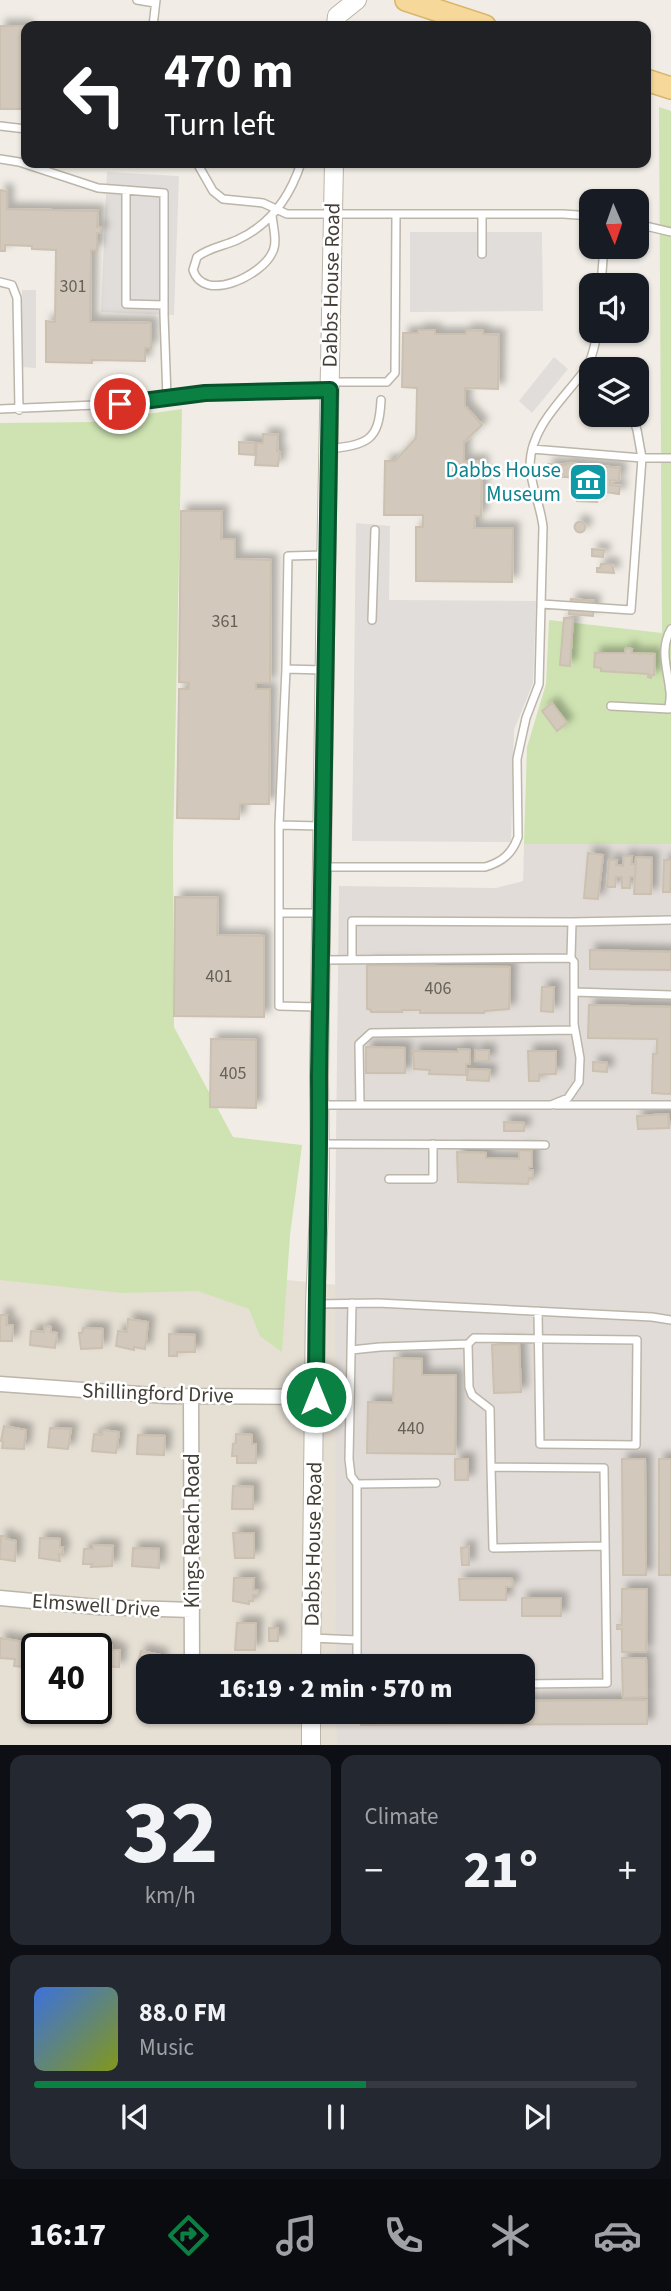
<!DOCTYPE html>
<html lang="en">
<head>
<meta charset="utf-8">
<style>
  :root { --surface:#171b24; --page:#242831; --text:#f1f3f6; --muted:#9ea1a6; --line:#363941; --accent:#0b8043 }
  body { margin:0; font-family:"Source Sans 3",sans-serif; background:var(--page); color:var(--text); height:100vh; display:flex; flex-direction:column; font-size:26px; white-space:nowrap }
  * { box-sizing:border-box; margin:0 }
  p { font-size:23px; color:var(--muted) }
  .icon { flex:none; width:38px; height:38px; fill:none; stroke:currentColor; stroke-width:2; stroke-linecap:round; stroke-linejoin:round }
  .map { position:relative; height:1745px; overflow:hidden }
  .side { display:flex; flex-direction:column; gap:10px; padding:10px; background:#0d0f14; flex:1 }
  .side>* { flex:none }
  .hud { position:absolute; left:21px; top:21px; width:630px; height:147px; border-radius:14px; box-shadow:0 2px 5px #0004; background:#202124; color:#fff; overflow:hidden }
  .needle { width:46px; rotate:178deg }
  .fabs { position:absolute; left:579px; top:189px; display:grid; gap:14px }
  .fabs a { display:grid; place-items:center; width:70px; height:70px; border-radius:14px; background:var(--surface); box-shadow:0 2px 5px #0004; font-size:35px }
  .speed { position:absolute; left:21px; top:1633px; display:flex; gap:14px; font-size:35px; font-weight:700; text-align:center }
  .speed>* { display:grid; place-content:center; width:91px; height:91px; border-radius:50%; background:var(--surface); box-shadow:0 2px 5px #0004; line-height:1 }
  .speed .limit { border:4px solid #111; border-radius:10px; background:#fff; color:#111 }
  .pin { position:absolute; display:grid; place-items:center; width:60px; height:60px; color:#fff; margin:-30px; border:4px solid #fff; border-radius:50%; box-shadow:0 2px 7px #0007 }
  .me { position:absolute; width:77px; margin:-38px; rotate:0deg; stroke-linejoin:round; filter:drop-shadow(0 0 5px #0008) }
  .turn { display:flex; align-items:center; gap:24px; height:147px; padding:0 28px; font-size:32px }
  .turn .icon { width:91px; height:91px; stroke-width:2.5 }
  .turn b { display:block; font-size:49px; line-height:60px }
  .big { font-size:52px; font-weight:800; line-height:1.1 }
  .side .card { flex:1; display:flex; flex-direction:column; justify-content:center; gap:10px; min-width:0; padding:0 24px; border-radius:14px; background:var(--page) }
  .side .dial { align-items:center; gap:0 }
  .dial b { font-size:91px; line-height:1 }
  .song { display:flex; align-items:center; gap:21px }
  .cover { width:84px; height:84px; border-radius:10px; background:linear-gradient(135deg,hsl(220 70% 55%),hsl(70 70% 35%)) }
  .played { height:7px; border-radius:4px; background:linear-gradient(90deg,var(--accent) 55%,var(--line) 55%) }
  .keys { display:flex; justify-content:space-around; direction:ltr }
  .heat { display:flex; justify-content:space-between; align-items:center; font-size:38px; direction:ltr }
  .side .tiles { flex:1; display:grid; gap:10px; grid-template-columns:1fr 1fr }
  .card:last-child { grid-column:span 2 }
  .trip { position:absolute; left:136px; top:1654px; width:399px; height:70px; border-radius:14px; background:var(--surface); box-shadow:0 2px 5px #0004; font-weight:800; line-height:70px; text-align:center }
  .menu { display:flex; height:112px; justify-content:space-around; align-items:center; background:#090b0e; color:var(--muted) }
  .menu .icon { width:49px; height:49px }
  .menu .on { color:var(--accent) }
  .menu b { font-size:32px; color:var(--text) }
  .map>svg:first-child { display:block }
  .residential { fill:#e5dfd4; fill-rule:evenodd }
  .industrial { fill:#e1dcd7 }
  .green { fill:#cee3b1 }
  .parking { fill:#e0ddda }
  .building { fill:#d2c9bc; stroke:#ccc0b0; stroke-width:2; filter:url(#shadow) }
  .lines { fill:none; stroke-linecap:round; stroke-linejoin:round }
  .service-casing { stroke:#bcb5a9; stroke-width:10 }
  .minor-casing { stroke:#bcb5a9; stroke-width:17 }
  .tertiary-casing { stroke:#bcb5a9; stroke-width:20 }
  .primary-casing { stroke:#dab56b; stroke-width:24 }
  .service { stroke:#fff; stroke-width:7 }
  .minor { stroke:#fff; stroke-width:14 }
  .tertiary { stroke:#fff; stroke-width:18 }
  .primary { stroke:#f6d99a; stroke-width:21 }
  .route-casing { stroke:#07532c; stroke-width:18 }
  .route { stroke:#0b8043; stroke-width:12 }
  .labels { text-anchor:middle; stroke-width:5; stroke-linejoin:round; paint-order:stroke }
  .number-label { font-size:18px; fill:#676158 }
  .street-label { font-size:21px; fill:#433e36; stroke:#fff }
  .culture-label { font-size:21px; fill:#0d838f; stroke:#fff; text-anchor:end }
</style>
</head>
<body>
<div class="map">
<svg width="671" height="1745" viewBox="0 0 671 1745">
  <defs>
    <filter id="shadow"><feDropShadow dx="6" dy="-6" stdDeviation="3.5" flood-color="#0004"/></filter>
  </defs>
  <rect width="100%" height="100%" fill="#f1ede6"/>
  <path class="residential" d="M0,1252L337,1285V1666H149V1712H337V1745H0ZM37,1648H96V1708H37Z"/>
  <path class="industrial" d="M524,844H671V1745H337L336,1712H523V1666H336L335,1225L339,886L496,888L523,881Z"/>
  <path class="green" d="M659,107L671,111V844H524L527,747L546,684L549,620L662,633Z
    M182,409L173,848L174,1027L233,1137L302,1145L290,1235L282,1352L260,1336L249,1309L198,1291L122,1293L0,1280V423L92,422Z"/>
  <path class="parking" d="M107,172L179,176L174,315L101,312Z
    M410,232H542L543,311L410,312Z
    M22,290H36V368L21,367Z
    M554,357L568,369L532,413L519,401Z
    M356,523L390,526L389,600L536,601L533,683L514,730L511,842L352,841Z"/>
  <path class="building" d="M0,26H26V109H0Z
    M0,190L7,191V209L98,211L97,227H101V233H97V250H91L90,322L151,323V348H145V361L92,360V363L46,362V321L55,322L56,250L32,249V246L5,245V251H0Z
    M418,330H435V334H466V330L483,331V334L499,335L498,389L465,388V406L482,425L464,442V461H482L481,516H475L474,528H513L512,582L416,581V527H423V515H384L385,461H395L416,438L417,388L402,387L403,333H418Z
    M263,434L278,435L277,451L280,452L278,466L255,465L257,443H263Z
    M239,442L255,443V455L239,454Z
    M566,463L620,468L619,481L610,480V485L620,486L619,494L605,492V480L594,479L593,492H598L597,502L577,501L578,484H582L583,478L547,476L548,464L566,465Z
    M181,511H222L221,539H235V559L271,560L270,683H256V689H270L269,804H240L239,819L177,818L179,689H189V683L179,682Z
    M574.5 527a5.5 5.5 0 1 1 11 0a5.5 5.5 0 1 1-11 0Z
    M592,549L604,550L603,557L592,556Z
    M601,564H612L614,573L597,572V568H600Z
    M571,599L594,601L593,616L569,614Z
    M564,618H573L570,666L560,665Z
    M626,648L632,649L631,653L655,654L654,675H652L651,678L648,677L649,674L601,671V668L594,667L595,653H625Z
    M552,703L567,723L557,731L542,711Z
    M588,853L603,855L598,899L584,898Z
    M624,856H632L631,864H636L635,877H630V888H622V877H616L615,887H607L609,860H617L616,865L623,866Z
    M636,857L652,858L651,894H634Z
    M664,860H671L670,892H663Z
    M175,897L218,898L217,935L264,936V1017L174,1016Z
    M590,950L671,952V970L590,969Z
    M367,965L510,967L509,1009L485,1011L484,1013H420V1010H402V1012H371V1010L367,1009Z
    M542,987H554L553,1012L541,1011Z
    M589,1005L671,1007V1094L652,1093L653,1054H657V1039L588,1038Z
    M211,1039L256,1040V1108L210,1107Z
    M366,1047L405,1048V1073H366Z
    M458,1049L470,1050V1064H466V1075L429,1074L430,1070L414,1069L413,1051L458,1052Z
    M475,1050H489V1061H475Z
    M528,1051H556V1074H539V1081H529Z
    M593,1062L607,1063V1072L593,1071Z
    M468,1069L490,1070L489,1081L467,1080Z
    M668,1114L669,1128L638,1129L637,1116Z
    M504,1122L524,1123V1131H504Z
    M519,1150L532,1151V1167H529V1170H533V1178H529L528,1184L458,1182L457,1152L486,1153V1158L519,1159Z
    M0,1315H7L6,1325H13L12,1341H0Z
    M128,1319L148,1322L145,1349L134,1347V1350L116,1346L118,1331L127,1332Z
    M45,1326L51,1327V1332L57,1333L55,1348L30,1345L31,1331L44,1332Z
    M83,1328L103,1329L102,1348L81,1349L79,1333H82Z
    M169,1334L195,1335V1352H177V1356H169Z
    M519,1344L521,1392L494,1393L492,1345Z
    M394,1358L422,1359V1375H456L455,1454L367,1453L368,1402L393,1403Z
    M4,1426L26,1430L24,1449L2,1448L3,1442L1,1441Z
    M50,1428L71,1429L68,1449L48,1447Z
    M103,1430L119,1432L116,1453L92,1451L94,1434L102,1435Z
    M236,1434L252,1435V1444H256V1463H237V1456H232L233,1444L236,1443Z
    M138,1435L165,1436L164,1455L137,1454Z
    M455,1459H468V1480H455Z
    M622,1459H645L646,1575H623Z
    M659,1459H671V1575H659Z
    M233,1486L253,1487V1509H232Z
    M233,1533H254V1558H235Z
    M1,1536H6V1539L16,1541L15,1561L0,1559Z
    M40,1538L60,1539V1547H63L62,1554H59L60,1561L39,1558Z
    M93,1545L113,1546L112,1566L91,1567L92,1564H83L84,1549H93Z
    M469,1547V1565H462L461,1548Z
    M133,1548L159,1549V1568L132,1566Z
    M234,1578H254L253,1590H258V1595H253V1601H249V1604L233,1601Z
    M505,1578L512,1579L513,1587H506V1600H460L459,1579Z
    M622,1589H647L646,1652H622V1629H617V1625H622Z
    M522,1598H561V1616H522Z
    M237,1623H256L255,1650H235Z
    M269,1628H278V1641H269Z
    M0,1638L24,1642L22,1667L14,1666L15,1659L0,1658Z
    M47,1644L72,1646L71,1648H47Z
    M107,1645H112V1650H120L119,1667L96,1666L97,1648H107Z
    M141,1651L161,1655V1666H149V1674L140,1673V1667H137Z
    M622,1658H646L647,1697L623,1698Z
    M647,1700V1724L361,1725V1712H523V1701Z"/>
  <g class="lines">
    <g class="service-casing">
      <path id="service" d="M137,0L155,3
        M153,26L156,0
        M0,126L26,129
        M0,159L19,162L98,188L164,193V314L167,398
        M197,163L213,191L223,199L263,203L287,214H563L592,216
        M126,190V304L164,305
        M272,215C273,227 278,243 272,253C262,275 204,304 193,270L197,257C208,248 224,246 237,240C270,225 290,197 301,163
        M482,215V254
        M637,224L671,232
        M0,282L12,285L17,298L19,410
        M601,285L604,247
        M330,382H387L395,373L396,216
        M0,409L120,404L205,393L329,390
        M330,449C368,444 379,441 381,400
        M532,449L642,458L637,430L632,415
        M542,604L631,610L642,458H671
        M372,620L375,530
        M286,669L324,670
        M611,706L669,709C669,704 671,697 670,692C668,670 659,649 671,629
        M279,825V1006L318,1007
        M320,826L279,825L286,669L288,556L325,555
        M323,867H485C502,862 512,854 518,837L517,759L526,718L539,684L543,527C541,506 530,485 530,464C531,425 566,397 587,367C593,357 595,342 598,331
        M279,913H322
        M572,922L671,920
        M352,959V921L572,922L571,958
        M574,992L671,995
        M321,1105H551L568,1098L579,1082L580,1058L574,1024V962L571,958L322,960
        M360,1105L359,1044L371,1033L575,1030
        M555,1105H671
        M321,1144L545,1145
        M389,1179H433V1144
        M352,1303L349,1459L351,1476L357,1484
        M316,1304L378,1303L652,1317L671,1320
        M351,1350L380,1347L468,1344
        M491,1467L493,1548L605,1546
        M312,1638L357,1640V1666
        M357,1640V1484L436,1483
        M523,1684L607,1683L604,1468L491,1467L490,1409L472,1395L469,1387L468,1344L474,1338L637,1340L636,1445L540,1444L538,1311"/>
    </g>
    <g class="minor-casing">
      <path id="minor" d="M0,1384L167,1396L316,1397
        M191,1396L192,1666
        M0,1598L98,1607L192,1610"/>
    </g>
    <g class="tertiary-casing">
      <path id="tertiary" d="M336,26L337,16L357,0
        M311,1666L315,1304L320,1186L319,1077L326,568L334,163
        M311,1745V1712"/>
    </g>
    <g class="primary-casing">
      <path id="primary" d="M406,0L485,26
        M646,80L671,88"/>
    </g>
    <use href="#service" class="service"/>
    <use href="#minor" class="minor"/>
    <use href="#tertiary" class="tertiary"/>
    <use href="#primary" class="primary"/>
  </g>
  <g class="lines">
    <g class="route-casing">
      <path id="route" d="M120,404L205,393L330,390L319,1077C320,1184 316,1291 316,1397"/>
    </g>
    <use href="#route" class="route"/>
  </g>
  <defs>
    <g id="museum-square" transform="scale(2.0125)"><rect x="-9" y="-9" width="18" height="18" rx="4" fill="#0f9aa8" stroke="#fff"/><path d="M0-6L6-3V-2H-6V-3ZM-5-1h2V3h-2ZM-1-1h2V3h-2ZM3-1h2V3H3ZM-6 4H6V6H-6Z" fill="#fff"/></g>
  </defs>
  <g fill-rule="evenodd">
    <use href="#museum-square" x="588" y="482"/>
  </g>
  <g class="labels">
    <g class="number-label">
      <text x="73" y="292">301</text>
      <text x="225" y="627">361</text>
      <text x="219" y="982">401</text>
      <text x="438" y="994">406</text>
      <text x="233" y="1079">405</text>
      <text x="411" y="1434">440</text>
    </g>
    <g class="street-label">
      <text transform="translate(331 285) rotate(-89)" y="7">Dabbs House Road</text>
      <text transform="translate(158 1393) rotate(2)" y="7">Shillingford Drive</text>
      <text transform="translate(192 1531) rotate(-90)" y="7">Kings Reach Road</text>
      <text transform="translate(313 1544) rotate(-89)" y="7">Dabbs House Road</text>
      <text transform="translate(96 1605) rotate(4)" y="7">Elmswell Drive</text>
    </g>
    <g class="culture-label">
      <text x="561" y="477">Dabbs House<tspan x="561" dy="24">Museum</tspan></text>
    </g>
  </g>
</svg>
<div class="fabs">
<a><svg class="needle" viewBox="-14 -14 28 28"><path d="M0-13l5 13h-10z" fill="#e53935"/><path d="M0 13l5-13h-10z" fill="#9ea1a6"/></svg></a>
<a><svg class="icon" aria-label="sound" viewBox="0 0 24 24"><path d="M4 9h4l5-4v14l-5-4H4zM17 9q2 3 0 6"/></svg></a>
<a><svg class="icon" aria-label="layers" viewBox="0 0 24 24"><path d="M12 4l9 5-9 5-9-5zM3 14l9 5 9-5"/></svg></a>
</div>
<div class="speed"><div class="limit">40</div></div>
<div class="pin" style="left:120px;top:404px;background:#d93025"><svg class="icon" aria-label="arrive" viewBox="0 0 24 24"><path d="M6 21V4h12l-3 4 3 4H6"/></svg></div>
<svg class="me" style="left:316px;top:1397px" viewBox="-20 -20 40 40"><circle r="17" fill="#0b8043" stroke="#fff" stroke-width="3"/><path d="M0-11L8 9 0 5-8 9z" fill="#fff"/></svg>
<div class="trip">16:19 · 2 min · 570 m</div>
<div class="hud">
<div class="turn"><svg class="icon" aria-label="left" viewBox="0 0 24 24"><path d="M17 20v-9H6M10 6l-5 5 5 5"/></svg><div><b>470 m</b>Turn left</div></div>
</div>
</div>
<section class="side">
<div class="tiles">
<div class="card dial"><b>32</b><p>km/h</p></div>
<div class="card"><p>Climate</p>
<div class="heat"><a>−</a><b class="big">21°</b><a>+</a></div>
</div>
<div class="card">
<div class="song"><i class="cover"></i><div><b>88.0 FM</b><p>Music</p></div></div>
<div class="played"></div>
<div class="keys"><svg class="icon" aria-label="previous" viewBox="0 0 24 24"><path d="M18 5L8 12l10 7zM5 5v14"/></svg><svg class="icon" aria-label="pause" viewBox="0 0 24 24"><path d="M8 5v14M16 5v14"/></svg><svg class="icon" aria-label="next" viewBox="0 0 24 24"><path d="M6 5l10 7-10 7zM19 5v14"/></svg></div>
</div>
</div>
</section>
<nav class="menu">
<b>16:17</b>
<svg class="icon on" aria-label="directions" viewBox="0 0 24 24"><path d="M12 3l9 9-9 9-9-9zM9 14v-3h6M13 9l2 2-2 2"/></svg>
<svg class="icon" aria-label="music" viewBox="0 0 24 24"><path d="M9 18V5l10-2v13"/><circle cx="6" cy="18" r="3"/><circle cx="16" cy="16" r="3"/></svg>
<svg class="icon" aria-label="phone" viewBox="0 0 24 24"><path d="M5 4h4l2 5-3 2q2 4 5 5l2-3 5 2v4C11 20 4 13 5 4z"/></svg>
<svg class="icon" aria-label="climate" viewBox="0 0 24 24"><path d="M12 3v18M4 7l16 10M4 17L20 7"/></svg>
<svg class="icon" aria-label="car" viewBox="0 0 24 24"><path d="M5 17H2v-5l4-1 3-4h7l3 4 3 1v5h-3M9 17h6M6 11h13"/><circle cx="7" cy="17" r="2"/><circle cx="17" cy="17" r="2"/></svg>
</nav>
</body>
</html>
